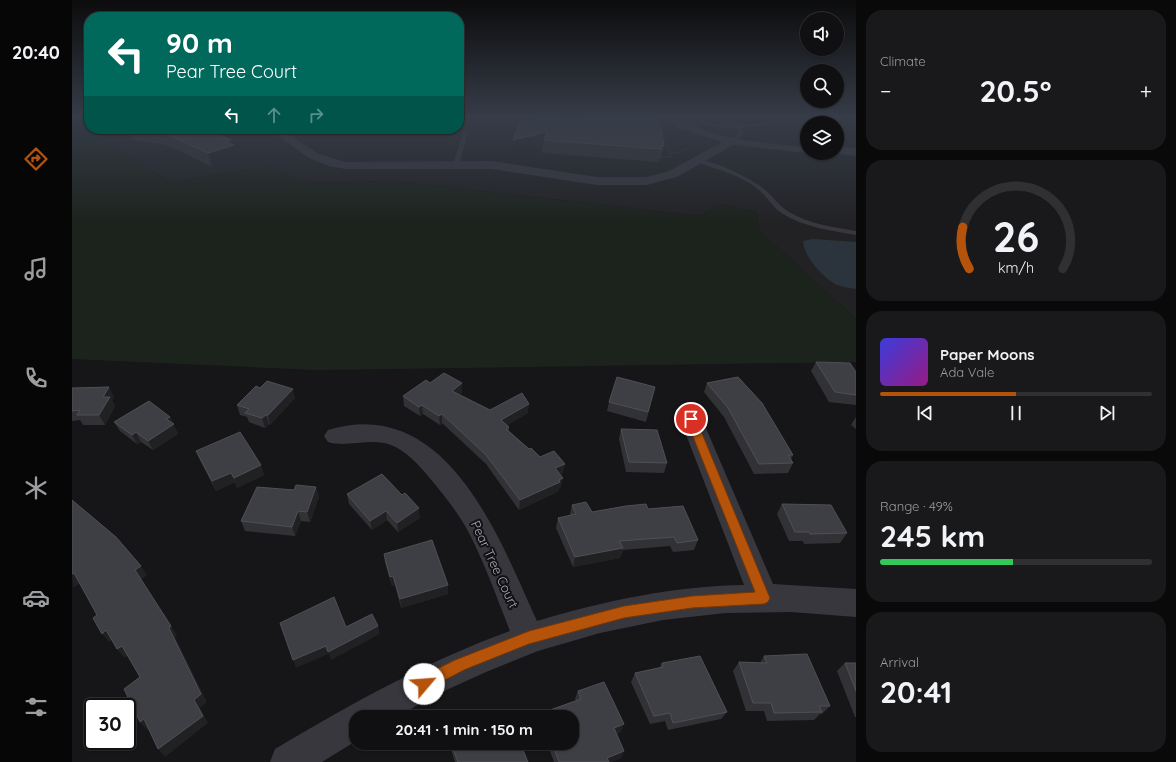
<!DOCTYPE html>
<html lang="en">
<head>
<meta charset="utf-8">
<style>
  :root { --surface:#101012; --page:#19191b; --text:#f1f3f6; --muted:#9c9d9f; --line:#303032; --accent:#b45309 }
  body { margin:0; font-family:Quicksand,sans-serif; background:var(--page); color:var(--text); height:100vh; display:flex; flex-direction:column; font-size:15px; white-space:nowrap }
  * { box-sizing:border-box; margin:0 }
  p { font-size:13px; color:var(--muted) }
  .icon { flex:none; width:22px; height:22px; fill:none; stroke:currentColor; stroke-width:2; stroke-linecap:round; stroke-linejoin:round }
  .map { position:relative; flex:1; overflow:hidden }
  .drawer { display:flex; flex-direction:column; gap:10px; padding:10px; background:#09090a; width:320px }
  .drawer>* { flex:none }
  .hud { position:absolute; left:12px; top:12px; width:380px; height:122px; border-radius:16px; box-shadow:0 1px 3px #0004,0 0 0 1px var(--line); background:#00695c; color:#fff; overflow:hidden }
  .controls { position:absolute; left:728px; top:12px; display:grid; gap:8px }
  .controls a { display:grid; place-items:center; width:44px; height:44px; border-radius:50%; background:var(--surface); box-shadow:0 1px 3px #0004,0 0 0 1px var(--line); font-size:20px }
  .speed { position:absolute; left:12px; top:698px; display:flex; gap:8px; font-size:20px; font-weight:700; text-align:center }
  .speed>* { display:grid; place-content:center; width:52px; height:52px; border-radius:50%; background:var(--surface); box-shadow:0 1px 3px #0004,0 0 0 1px var(--line); line-height:1 }
  .speed .limit { border:2px solid #111; border-radius:6px; background:#fff; color:#111 }
  .pin { position:absolute; display:grid; place-items:center; width:34px; height:34px; color:#fff; margin:-17px; border:2px solid #fff; border-radius:50%; box-shadow:0 1px 4px #0007 }
  .me { position:absolute; width:44px; margin:-22px; rotate:63deg; stroke-linejoin:round; filter:drop-shadow(0 0 3px #0008) }
  .turn { display:flex; align-items:center; gap:14px; height:84px; padding:0 16px; font-size:18px }
  .turn .icon { width:52px; height:52px; stroke-width:2.5 }
  .turn b { display:block; font-size:28px; line-height:34px }
  .lanes { display:flex; align-items:center; height:38px; padding:0 16px; background:#0003; justify-content:center; gap:20px; direction:ltr }
  .lanes .off { opacity:.35 }
  .big { font-size:30px; font-weight:800; line-height:1.1 }
  .drawer .widget { flex:1; display:flex; flex-direction:column; justify-content:center; gap:6px; min-width:0; padding:0 14px; border-radius:16px; background:var(--page) }
  .drawer .dial { align-items:center; gap:0 }
  .dial svg { height:104px; overflow:visible; fill:none; stroke:var(--line); stroke-width:7; stroke-linecap:round; text-anchor:middle }
  .dial text { fill:var(--text); stroke:none }
  .song { display:flex; align-items:center; gap:12px }
  .cover { width:48px; height:48px; border-radius:6px; background:linear-gradient(135deg,hsl(240 70% 55%),hsl(310 70% 35%)) }
  .played { height:4px; border-radius:2px; background:linear-gradient(90deg,var(--accent) 50%,var(--line) 50%) }
  .keys { display:flex; justify-content:space-around; direction:ltr }
  .heat { display:flex; justify-content:space-between; align-items:center; font-size:22px; direction:ltr }
  .charge { height:6px; border-radius:3px; background:linear-gradient(90deg,#34c759 49%,var(--line) 0) }
  .trip { position:absolute; left:277px; top:710px; width:230px; height:40px; border-radius:16px; background:var(--surface); box-shadow:0 1px 3px #0004,0 0 0 1px var(--line); font-weight:800; line-height:40px; text-align:center }
  main { display:flex; flex:1; min-height:0 }
  .tabs { display:flex; flex-direction:column; width:72px; justify-content:space-around; align-items:center; background:#060607; color:var(--muted) }
  .tabs .icon { width:28px; height:28px }
  .tabs .current { color:var(--accent) }
  .tabs b { font-size:18px; color:var(--text) }
  .map>svg:first-child { display:block }
  .built { fill:#222225; fill-rule:evenodd }
  .green { fill:#1c231d }
  .water { fill:#2b343c }
  .lines { fill:none; stroke-linecap:round; stroke-linejoin:round }
  .path { stroke:#3d3e44; stroke-width:1.5; stroke-dasharray:1 1.5; stroke-linecap:butt }
  .lane { fill:#37373d; fill-rule:evenodd }
  .street { fill:#37373d; fill-rule:evenodd }
  .wall { fill:#323236 }
  .shaded-wall { fill:#212124 }
  .building { fill:#3e3f44; stroke:#4f5056 }
  .route { fill:#b45309; stroke:#753606 }
  .labels { text-anchor:middle; stroke-width:4; stroke-linejoin:round; paint-order:stroke }
  .near-street-label { font-size:13px; fill:#a7abb8; stroke:#111113 }
</style>
</head>
<body>
<main>
<nav class="tabs">
<b>20:40</b>
<svg class="icon current" aria-label="directions" viewBox="0 0 24 24"><path d="M12 3l9 9-9 9-9-9zM9 14v-3h6M13 9l2 2-2 2"/></svg>
<svg class="icon" aria-label="music" viewBox="0 0 24 24"><path d="M9 18V5l10-2v13"/><circle cx="6" cy="18" r="3"/><circle cx="16" cy="16" r="3"/></svg>
<svg class="icon" aria-label="phone" viewBox="0 0 24 24"><path d="M5 4h4l2 5-3 2q2 4 5 5l2-3 5 2v4C11 20 4 13 5 4z"/></svg>
<svg class="icon" aria-label="climate" viewBox="0 0 24 24"><path d="M12 3v18M4 7l16 10M4 17L20 7"/></svg>
<svg class="icon" aria-label="car" viewBox="0 0 24 24"><path d="M5 17H2v-5l4-1 3-4h7l3 4 3 1v5h-3M9 17h6M6 11h13"/><circle cx="7" cy="17" r="2"/><circle cx="17" cy="17" r="2"/></svg>
<svg class="icon" aria-label="filters" viewBox="0 0 24 24"><path d="M4 7h16M4 17h16"/><circle cx="9" cy="7" r="2"/><circle cx="15" cy="17" r="2"/></svg>
</nav>
<div class="map">
<svg width="784" height="762" viewBox="0 0 784 762">
  <rect width="100%" height="100%" fill="#161618"/>
  <path class="built" d="M0,117H17V129H387V117H784V319L687,230L685,212L648,204L628,216L321,181L236,183L198,166L98,182L0,121ZM735,123H765V153H735Z"/>
  <path class="green" d="M0,121L98,182L198,166L236,183L321,181L628,216L648,204L685,212L688,230L784,319V362L244,370L0,359Z"/>
  <path class="water" d="M741,239L784,242V289C778,288 771,287 765,285C751,278 732,257 731,241Z"/>
  <g class="lines">
    <path class="path" d="M597,151L604,153L615,149
      M589,157H599L591,130"/>
    <path class="lane" d="M624,117C630,117 633,121 638,123C646,125 654,125 661,125L646,117H653L667,125L699,122L702,124L670,128L672,133L660,143L657,141L666,133L664,128C650,128 633,128 624,117Z
      M391,132L396,133L387,165L384,167L381,165Z
      M623,160C638,158 680,179 692,189C701,196 707,206 717,212C737,224 761,227 784,231V235C760,231 732,227 711,214C701,208 696,198 687,190C669,175 645,169 623,162Z"/>
    <path class="street" d="M589,117C609,117 627,129 647,135C676,142 706,144 735,147V153H737H735L661,145L605,177L575,185H525L419,169H273L257,166L237,158L197,129H209L245,153L273,162L419,161L525,177H575L597,171L650,142L606,128Z
      M765,147L784,148V156L761,153H765Z
      M619,411L627,413L630,419L701,584L784,589V617L719,612L654,613L591,620L528,633L466,651L414,672L359,697L325,717H284V741L250,762H198L203,749C279,704 355,661 438,631C425,598 413,564 397,533C386,512 371,494 356,476C346,464 334,451 319,445C298,437 276,448 256,442L252,436L256,430C375,394 427,538 465,621C532,601 602,586 672,585L608,419L611,413Z"/>
  </g>
  <path class="wall" d="M460,121L592,146L589,159H587L586,162L470,153L471,145L440,153Z
    M57,129H132L160,145L165,159L140,167L95,145L61,140Z
    M744,362L784,372V405L757,402L739,371Z
    M358,383H390V393L387,395L418,410L456,413L435,425L437,427V431L457,449L468,457L491,473L488,474L489,487L487,488V491L447,510L414,464L370,423L368,425L351,414L348,416L332,406L331,396Z
    M635,383L721,455L719,459L721,463L716,473L682,474L652,417L632,392Z
    M583,387L574,422L535,411L537,402Z
    M0,388L42,397L40,400L43,406L33,425H11L8,420L0,421Z
    M223,398L198,425L197,424L193,428L177,422L175,417L168,415L165,405Z
    M98,417L106,434L81,450L69,442L65,444L48,431L42,422Z
    M784,417V429L779,425Z
    M549,429L595,463L592,473L554,472L547,439Z
    M124,451L189,465L192,475L165,488L163,482L144,491L128,460Z
    M244,487L247,497L238,522L229,521L223,536L173,531L169,521L222,490Z
    M275,494L348,518L326,532L315,520L300,530L277,504Z
    M710,504L775,533L768,543L732,544L731,541H717L705,514Z
    M500,505L520,512L576,509L626,540L622,550L601,552L598,546L551,550L548,558L501,567L484,528L486,518L498,516V514Z
    M312,554L376,594L329,608L323,585L320,586L313,563Z
    M692,656L758,706L750,714H748L742,720L695,721L692,711H674L661,671L667,662L688,663Z
    M590,663L655,712L649,719L596,730L593,721L578,724L559,682L563,673L587,668Z
    M773,663H784V717H783L765,671Z
    M506,691L549,732L544,734L552,751L549,758L539,762H482L475,743H500L477,716L478,710L504,701L503,699Z
    M378,743H448L456,762H383L378,746Z"/>
  <path class="shaded-wall" d="M475,132L472,140L471,145L440,153L441,140Z
    M159,140L160,146L162,145L165,159L140,167L136,153L153,142Z
    M390,383V393L380,400V391Z
    M37,387L42,397L40,400L43,406L33,425L27,415L31,397Z
    M221,389L223,398L198,425L196,415Z
    M457,404L456,413L428,430L429,420Z
    M350,405L351,414L348,416L347,407Z
    M370,414V423L368,425L367,416Z
    M194,415L197,424L193,428L190,418Z
    M98,417L106,434L81,450L76,441L94,419Z
    M64,432L69,442L65,444L60,435Z
    M493,464L491,473L481,477L483,468Z
    M189,465L192,475L165,488L162,478Z
    M159,473L163,482L144,491L140,481Z
    M491,478L489,487L487,488V491L447,510L448,500Z
    M244,487L247,497L238,522L235,512Z
    M347,508L348,518L326,532L325,523Z
    M226,511L229,521L223,536L220,527Z
    M314,511L315,520L300,530L298,521Z
    M551,548L548,558L501,567L503,557Z
    M69,566L75,575L69,580L105,635L103,637L135,702L128,708L136,723L93,757L86,749L122,700L97,628L63,570Z
    M2,573L10,582L1,588L0,574Z
    M321,576L323,585L320,586L318,577Z
    M376,585V594L329,608L328,599Z
    M306,626L308,634L259,660L256,652Z
    M34,630L41,639L37,642L30,634Z
    M50,646L57,655L52,658L45,649Z
    M254,646L256,654L224,668L221,660Z
    M72,719L79,727L75,730L68,722Z
    M552,724L549,732L538,736L542,728Z
    M552,751L549,758L539,762H533L535,758Z"/>
  <path class="building" d="M461,117L507,120V117H585L589,129L592,146H589V149L472,140L475,132L441,140L448,120L460,121Z
    M67,129H132L147,135L159,140L153,142L162,145L136,153L90,132Z
    M744,362L778,363L784,372V395L763,392Z
    M372,373L390,383L380,391L418,410L450,393L457,404L429,420L437,427L434,429L457,449L459,448L468,457L482,451L493,464L483,468L491,478L487,480L488,482L448,500L414,455L370,414L367,416L350,405L347,407L331,396L354,380L358,383Z
    M545,377L583,387L576,412L537,402Z
    M666,377L690,403L721,455H716L721,463L687,464L656,408L635,383Z
    M195,381L221,389L196,415H194L190,418L173,413L177,409L165,405L184,386L188,388Z
    M37,387L31,397H38L27,415H5L8,410L0,411V388Z
    M77,401L98,417L94,419L102,424L76,441L64,432L60,435L42,422Z
    M549,429L585,430L595,463L557,462Z
    M168,432L189,465L162,478L159,473L140,481L124,451Z
    M310,474L330,495L333,493L347,508L325,523L314,511L298,521L275,494Z
    M224,485L244,487L235,512L226,511L220,527L169,521L185,487L222,490Z
    M0,500L44,537L69,566L63,570L99,626L97,628L129,694L122,700L131,716L86,749L72,719L68,722L52,689L68,677L50,646L45,649L34,630L30,634L21,618L25,615L2,573L0,574Z
    M514,502L520,512L554,506L574,504L576,509L611,506L626,540L605,543L602,537L547,541L551,548L503,557L486,518L504,514L500,505Z
    M710,504L759,505L775,533L738,534L737,532H723Z
    M360,540L376,585L328,599L321,576L318,577L312,554Z
    M262,597L274,627L300,614L306,626L256,652L254,646L221,660L208,623Z
    M735,654L758,706H747L750,712L702,713L699,703H681L667,662L695,663L692,656Z
    M628,656L655,712L601,723L598,713L582,716L563,673L591,667L590,663Z
    M773,663H784V691Z
    M532,682L552,724L542,728L552,751L535,758L537,762H487L480,743H500V717H474L481,715L478,710L509,699L506,691Z
    M379,743H448L456,762H386Z"/>
  <linearGradient id="sky" x2="0" y2="1"><stop stop-color="#0c0c0d"/><stop offset="0.52" stop-color="#363c48"/><stop offset="1" stop-color="#363c48" stop-opacity="0"/></linearGradient>
  <rect width="784" height="224" fill="url(#sky)"/>
  <path class="route" d="M619,416L624,419L698,598L696,602L692,604L620,608L552,618L457,644L392,670L352,691L347,689L345,684L347,678L383,660L457,631L552,606L620,596L683,592L614,419Z"/>
  <g class="labels">
    <g class="near-street-label">
      <text transform="translate(423 564) rotate(65)" y="5">Pear Tree Court</text>
    </g>
  </g>
</svg>
<div class="controls">
<a><svg class="icon" aria-label="sound" viewBox="0 0 24 24"><path d="M4 9h4l5-4v14l-5-4H4zM17 9q2 3 0 6"/></svg></a>
<a><svg class="icon" aria-label="search" viewBox="0 0 24 24"><circle cx="10" cy="10" r="6"/><path d="M15 15l6 6"/></svg></a>
<a><svg class="icon" aria-label="layers" viewBox="0 0 24 24"><path d="M12 4l9 5-9 5-9-5zM3 14l9 5 9-5"/></svg></a>
</div>
<div class="speed"><div class="limit">30</div></div>
<div class="pin" style="left:619px;top:419px;background:#d93025"><svg class="icon" aria-label="arrive" viewBox="0 0 24 24"><path d="M6 21V4h12l-3 4 3 4H6"/></svg></div>
<svg class="me" style="left:352px;top:684px" viewBox="-20 -20 40 40"><circle r="19" fill="#fff"/><path d="M0-13L10 11 0 6-10 11z" fill="#b45309"/></svg>
<div class="trip">20:41 · 1 min · 150 m</div>
<div class="hud">
<div class="turn"><svg class="icon" aria-label="left" viewBox="0 0 24 24"><path d="M17 20v-9H6M10 6l-5 5 5 5"/></svg><div><b>90 m</b>Pear Tree Court</div></div>
<div class="lanes"><svg class="icon" aria-label="left" viewBox="0 0 24 24"><path d="M17 20v-9H6M10 6l-5 5 5 5"/></svg><svg class="icon off" aria-label="ahead" viewBox="0 0 24 24"><path d="M12 20V5M6 11l6-6 6 6"/></svg><svg class="icon off" aria-label="right" viewBox="0 0 24 24"><path d="M7 20v-9h11M14 6l5 5-5 5"/></svg></div>
</div>
</div>
<section class="drawer">
<div class="widget"><p>Climate</p>
<div class="heat"><a>−</a><b class="big">20.5°</b><a>+</a></div>
</div>
<div class="widget dial"><svg viewBox="0 0 100 80">
<path d="M14 69A42 42 0 1 1 86 69"/>
<path d="M14 69A42 42 0 0 1 9 37" stroke="#b45309"/>
<text x="50" y="56" font-size="32" font-weight="700">26</text>
<text x="50" y="72" font-size="11">km/h</text>
</svg></div>
<div class="widget">
<div class="song"><i class="cover"></i><div><b>Paper Moons</b><p>Ada Vale</p></div></div>
<div class="played"></div>
<div class="keys"><svg class="icon" aria-label="previous" viewBox="0 0 24 24"><path d="M18 5L8 12l10 7zM5 5v14"/></svg><svg class="icon" aria-label="pause" viewBox="0 0 24 24"><path d="M8 5v14M16 5v14"/></svg><svg class="icon" aria-label="next" viewBox="0 0 24 24"><path d="M6 5l10 7-10 7zM19 5v14"/></svg></div>
</div>
<div class="widget"><p>Range · 49%</p><b class="big">245 km</b><div class="charge"></div></div>
<div class="widget"><p>Arrival</p><b class="big">20:41</b></div>
</section>
</main>
</body>
</html>
